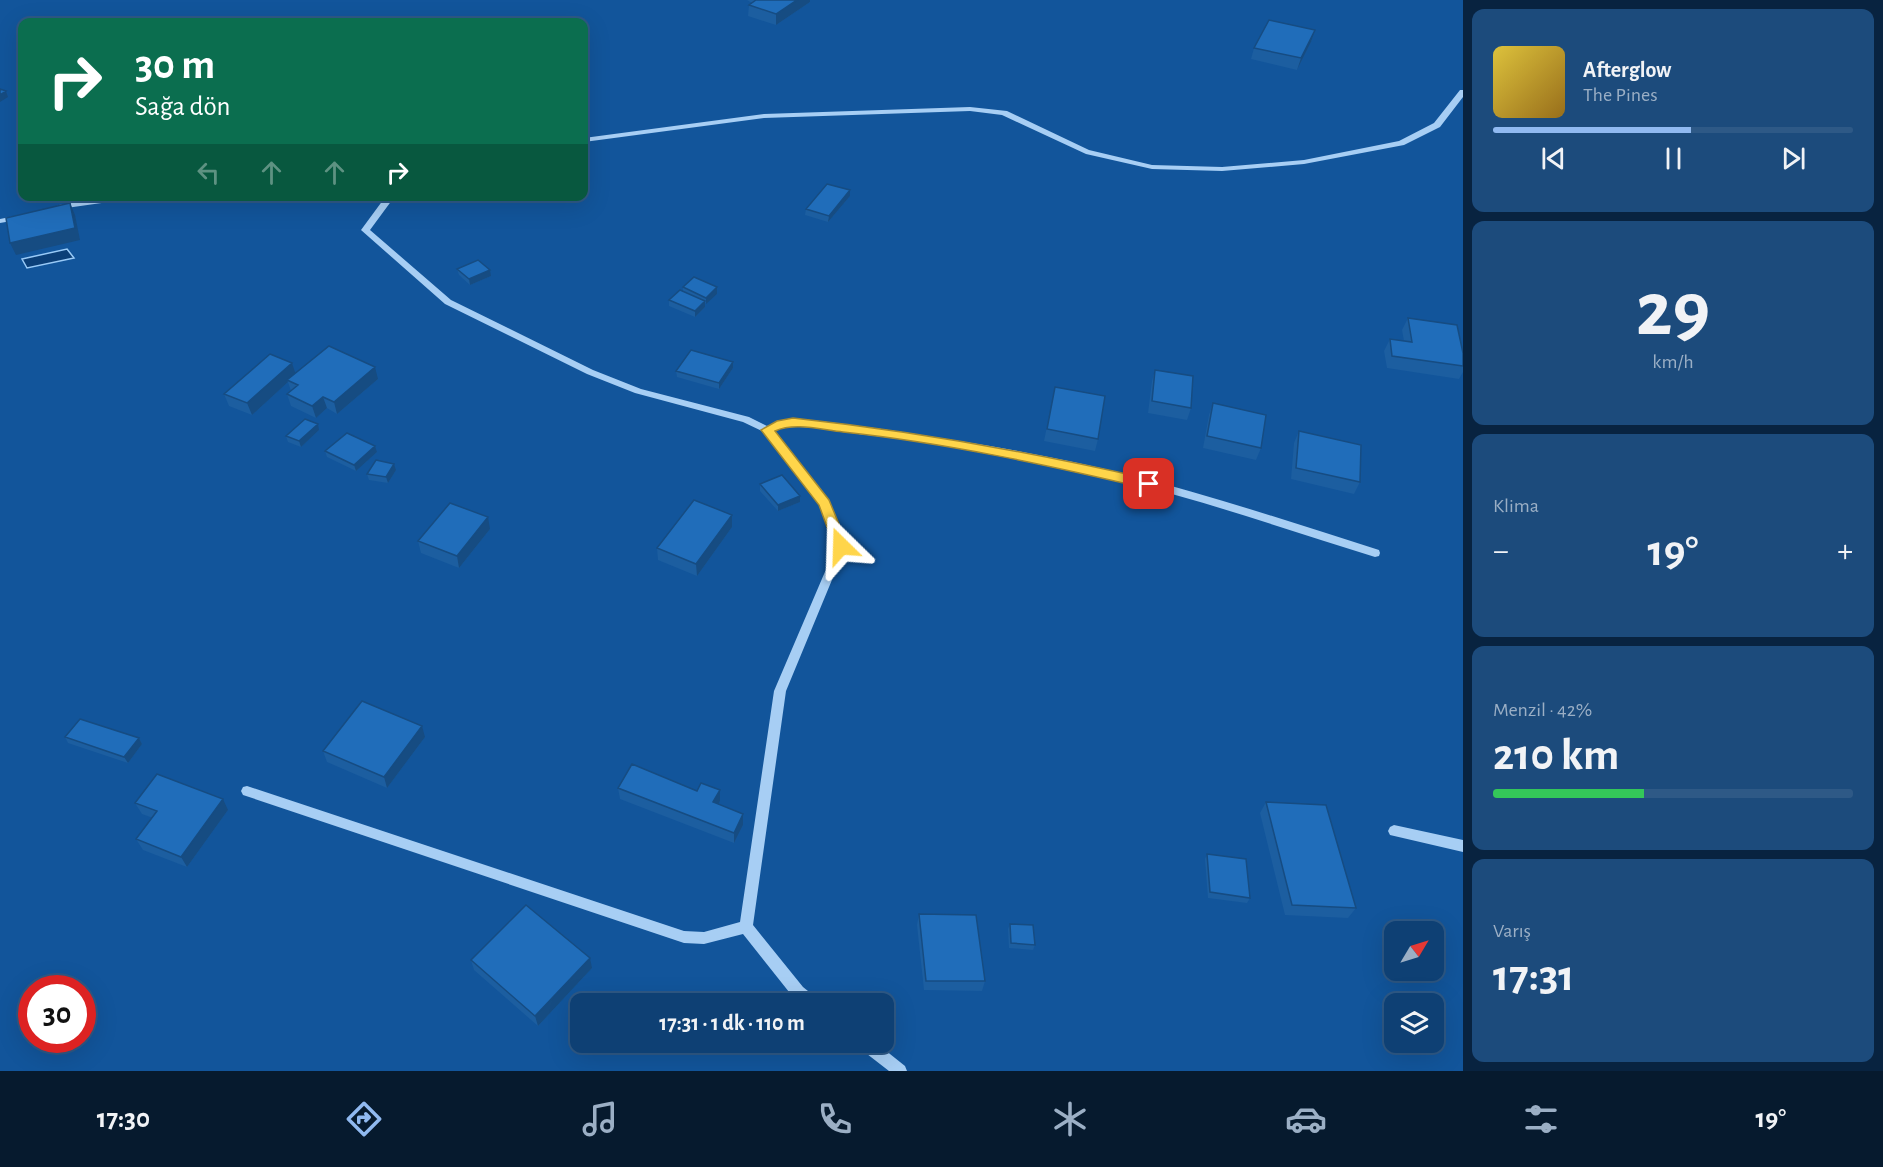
<!DOCTYPE html>
<html lang="tr">
<head>
<meta charset="utf-8">
<style>
  :root { --surface:#0e4074; --page:#1c4b7c; --text:#f1f3f6; --muted:#9bafc5; --line:#2e5986; --accent:#90b9f0 }
  body { margin:0; font-family:"Alegreya Sans",sans-serif; background:var(--page); color:var(--text); height:100vh; display:flex; flex-direction:column; font-size:22px; white-space:nowrap }
  * { box-sizing:border-box; margin:0 }
  p { font-size:20px; color:var(--muted) }
  .icon { flex:none; width:33px; height:33px; fill:none; stroke:currentColor; stroke-width:2; stroke-linecap:round; stroke-linejoin:round }
  .map { position:relative; flex:1; overflow:hidden }
  .drawer { display:flex; flex-direction:column; gap:9px; padding:9px; background:#082340; width:420px }
  .drawer>* { flex:none }
  .top-card { position:absolute; left:18px; top:18px; width:570px; height:183px; border-radius:12px; box-shadow:0 6px 24px #0002,0 0 0 2px var(--line); background:#0b6e4f; color:#fff; overflow:hidden }
  .needle { width:39px; rotate:52deg }
  .fabs { position:absolute; left:1384px; top:921px; display:grid; gap:12px }
  .fabs a { display:grid; place-items:center; width:60px; height:60px; border-radius:12px; background:var(--surface); box-shadow:0 6px 24px #0002,0 0 0 2px var(--line); font-size:30px }
  .speed { position:absolute; left:18px; top:975px; display:flex; gap:12px; font-size:30px; font-weight:700; text-align:center }
  .speed>* { display:grid; place-content:center; width:78px; height:78px; border-radius:50%; background:var(--surface); box-shadow:0 6px 24px #0002,0 0 0 2px var(--line); line-height:1 }
  .speed .limit { border:9px solid #d22; background:#fff; color:#111 }
  .pin { position:absolute; display:grid; place-items:center; width:51px; height:51px; color:#fff; margin:-26px; border-radius:12px; box-shadow:0 3px 9px #0006 }
  .me { position:absolute; width:66px; margin:-33px; rotate:338deg; stroke-linejoin:round; filter:drop-shadow(0 0 4px #0008) }
  .turn { display:flex; align-items:center; gap:21px; height:126px; padding:0 18px; font-size:27px }
  .turn .icon { width:78px; height:78px; stroke-width:2.5 }
  .turn b { display:block; font-size:42px; line-height:51px }
  .lanes { display:flex; align-items:center; height:57px; padding:0 18px; background:#0003; justify-content:center; gap:30px; direction:ltr }
  .lanes .off { opacity:.35 }
  .big { font-size:45px; font-weight:600; line-height:1.1 }
  .drawer .card { flex:1; display:flex; flex-direction:column; justify-content:center; gap:9px; min-width:0; padding:0 21px; border-radius:12px; background:var(--page) }
  .drawer .dial { align-items:center; gap:0 }
  .dial b { font-size:78px; line-height:1 }
  .song { display:flex; align-items:center; gap:18px }
  .cover { width:72px; height:72px; border-radius:9px; background:linear-gradient(135deg,hsl(50 70% 55%),hsl(40 70% 35%)) }
  .played { height:6px; border-radius:3px; background:linear-gradient(90deg,var(--accent) 55%,var(--line) 55%) }
  .keys { display:flex; justify-content:space-around; direction:ltr }
  .heat { display:flex; justify-content:space-between; align-items:center; font-size:33px; direction:ltr }
  .charge { height:9px; border-radius:4px; background:linear-gradient(90deg,#34c759 42%,var(--line) 0) }
  .trip { position:absolute; left:570px; top:993px; width:324px; height:60px; border-radius:12px; background:var(--surface); box-shadow:0 6px 24px #0002,0 0 0 2px var(--line); font-weight:600; line-height:60px; text-align:center }
  .tab-bar { display:flex; height:96px; justify-content:space-around; align-items:center; background:#061a2e; color:var(--muted) }
  .tab-bar .icon { width:42px; height:42px }
  .tab-bar .on { color:var(--accent) }
  .tab-bar b { font-size:27px; color:var(--text) }
  main { display:flex; flex:1; min-height:0 }
  .map>svg:first-child { display:block }
  .water { fill:#0b3f78; stroke:#99caf7; stroke-width:1.5 }
  .lines { fill:none; stroke-linecap:round; stroke-linejoin:round }
  .minor { fill:#a7cef4; fill-rule:evenodd }
  .wall { fill:#1c5ea0 }
  .shaded-wall { fill:#164c82 }
  .building { fill:#206dba; stroke:#164c82; stroke-width:1.5 }
  .route { fill:#ffd54a; stroke:#a68a30; stroke-width:1.5 }
</style>
</head>
<body>
<main>
<div class="map">
<svg width="1463" height="1071" viewBox="0 0 1463 1071">
  <rect width="100%" height="100%" fill="#12559b"/>
  <path class="water" d="M67,249L74,258L27,268L22,259Z"/>
  <g class="lines">
    <path class="minor" d="M1460,90H1463V97L1440,127L1404,145L1304,164L1222,171L1152,169L1086,154L1002,115L970,111L764,118L584,142V138L764,114L970,107L1007,111L1089,150L1152,165L1222,167L1304,160L1399,141L1434,123Z
      M116,196H141L137,198L59,209L55,207L59,205Z
      M386,196H395L370,230L451,300L593,370L641,389L749,417L767,426L781,421L793,420C906,431 1019,448 1130,475C1214,496 1296,524 1379,550L1380,553L1379,556L1375,557C1294,532 1214,504 1131,483C1045,461 956,445 867,435C842,432 796,421 773,431L829,500L846,546L786,691L753,925L803,987L818,999L820,1004H802L793,997L743,934L704,944L684,943L243,795L241,791L243,787L247,786L684,931L704,932L740,922L774,691L836,546L820,504L764,432L743,422L635,393L587,374L445,304L361,230Z
      M20,215L24,217L23,219L0,223V219Z
      M1394,825L1463,840V852L1390,835L1388,831L1390,827Z
      M856,1042H875L905,1066L907,1071H889L858,1047Z"/>
  </g>
  <path class="wall" d="M747,0H810V2L776,25L748,16L749,5L752,3Z
    M1315,30L1311,42L1297,70L1251,59L1254,48Z
    M850,196L828,222L805,215L806,209Z
    M457,269L491,276L470,285L459,275Z
    M683,287H717V294L705,303V307L695,317L669,306V300L683,292Z
    M1408,318L1463,353V372L1459,379L1387,368L1384,351L1390,339L1404,341L1402,330Z
    M733,368L719,389L677,377L676,371Z
    M1155,370L1191,408L1187,420L1148,413L1152,381Z
    M295,373L378,379L337,414L327,408L316,418L291,406L287,394L291,391L288,382L252,415L229,406L224,394Z
    M1055,387L1098,439L1095,451L1044,441Z
    M1213,403L1261,448L1256,460L1203,448L1209,415Z
    M319,430L301,447L288,442L286,436Z
    M1299,431L1360,482L1354,494L1291,479L1294,443Z
    M325,451L377,452L356,471L327,457Z
    M396,470L388,483L369,480L367,474Z
    M760,484L800,502L778,511L760,491Z
    M732,527L697,576L658,560L657,548Z
    M490,529L459,568L421,553L418,541Z
    M65,737L139,738L142,744L128,763L68,743Z
    M425,737L387,788L327,762L323,751Z
    M618,788L720,801L718,804L743,814V825L734,843L620,799Z
    M1266,802L1356,908L1348,918L1285,915L1260,813Z
    M135,803L228,810L187,867L143,850L136,839L153,818L142,814Z
    M1207,854L1250,898L1247,903L1208,898L1205,859Z
    M919,914L985,981L982,991L924,990L917,925Z
    M1010,924L1035,945L1033,950L1009,948L1008,929Z
    M471,960L592,968L538,1026L474,970Z"/>
  <path class="shaded-wall" d="M797,0H810V2L776,25V14Z
    M1315,30L1311,42L1297,70L1301,58Z
    M6,91L8,97L0,102V95Z
    M850,190V196L828,222L829,216Z
    M70,203L75,215L80,240L16,255L10,243Z
    M490,270L491,276L470,285L469,279Z
    M717,287V294L706,304V298Z
    M705,301V307L695,317V311Z
    M733,362V368L719,389V383Z
    M292,363L296,375L287,380L288,382L252,415L247,403Z
    M375,367L378,379L337,414L334,402Z
    M323,397L327,408L316,418L312,406Z
    M318,424L319,430L301,447L299,441Z
    M375,446L377,452L356,471L354,465Z
    M394,464L396,470L388,483L386,477Z
    M800,496V502L778,511V505Z
    M732,515V527L697,576L696,564Z
    M488,517L490,529L459,568L457,556Z
    M422,726L425,737L387,788L384,777Z
    M139,738L142,744L128,763L124,757Z
    M720,790V801L713,813V802Z
    M223,799L228,810L187,867L181,857Z
    M743,814V825L734,843V833Z
    M590,958L592,968L538,1026L535,1016Z"/>
  <path class="building" d="M756,0H797L776,14L749,5Z
    M172,17L170,22H146L148,19Z
    M1269,20L1315,30L1301,58L1254,48Z
    M0,89L6,91L0,95Z
    M827,184L850,190L829,216L806,209Z
    M70,203L75,228L10,243L6,218Z
    M478,260L490,270L469,279L457,269Z
    M694,277L717,287L706,298L683,287Z
    M680,290L705,301L695,311L669,300Z
    M1408,318L1457,325L1463,353V366L1392,356L1390,339L1412,342Z
    M329,346L375,367L334,402L323,397L312,406L287,394L298,385L287,380Z
    M691,350L733,362L719,383L676,371Z
    M270,354L292,363L247,403L224,394Z
    M1155,370L1193,376L1191,408L1152,401Z
    M1055,387L1105,396L1098,439L1047,429Z
    M1213,403L1266,415L1261,448L1207,436Z
    M305,419L318,424L299,441L286,436Z
    M1299,431L1361,445L1360,482L1296,468Z
    M347,433L375,446L354,465L325,451Z
    M376,460L394,464L386,477L367,474Z
    M782,475L800,496L778,505L760,484Z
    M694,500L732,515L696,564L657,548Z
    M450,503L488,517L457,556L418,541Z
    M362,701L422,726L384,777L323,751Z
    M80,719L139,738L124,757L65,737Z
    M632,764L697,791L701,783L720,790L713,802L743,814L734,833L618,788Z
    M157,774L223,799L181,857L136,839L157,811L135,803Z
    M1266,802L1326,805L1356,908L1292,905Z
    M1207,854L1246,859L1250,898L1210,892Z
    M526,905L590,958L535,1016L471,960Z
    M919,914L976,915L985,981H926Z
    M1010,924L1033,925L1035,945L1011,943Z"/>
  <path class="route" d="M793,418C913,431 1031,452 1149,479L1155,484L1149,489C1048,465 946,443 843,432C822,430 795,422 775,431L829,500L848,546L841,551L834,546L819,505L761,430L777,421Z"/>
</svg>
<div class="fabs">
<a><svg class="needle" viewBox="-14 -14 28 28"><path d="M0-13l5 13h-10z" fill="#e53935"/><path d="M0 13l5-13h-10z" fill="#9bafc5"/></svg></a>
<a><svg class="icon" aria-label="layers" viewBox="0 0 24 24"><path d="M12 4l9 5-9 5-9-5zM3 14l9 5 9-5"/></svg></a>
</div>
<div class="speed"><div class="limit">30</div></div>
<div class="pin" style="left:1149px;top:484px;background:#d93025"><svg class="icon" aria-label="arrive" viewBox="0 0 24 24"><path d="M6 21V4h12l-3 4 3 4H6"/></svg></div>
<svg class="me" style="left:841px;top:546px" viewBox="-20 -20 40 40"><path d="M0-17L14 15 0 8-14 15z" fill="#ffd54a" stroke="#fff" stroke-width="4"/></svg>
<div class="trip">17:31 · 1 dk · 110 m</div>
<div class="top-card">
<div class="turn"><svg class="icon" aria-label="right" viewBox="0 0 24 24"><path d="M7 20v-9h11M14 6l5 5-5 5"/></svg><div><b>30 m</b>Sağa dön</div></div>
<div class="lanes"><svg class="icon off" aria-label="left" viewBox="0 0 24 24"><path d="M17 20v-9H6M10 6l-5 5 5 5"/></svg><svg class="icon off" aria-label="ahead" viewBox="0 0 24 24"><path d="M12 20V5M6 11l6-6 6 6"/></svg><svg class="icon off" aria-label="ahead" viewBox="0 0 24 24"><path d="M12 20V5M6 11l6-6 6 6"/></svg><svg class="icon" aria-label="right" viewBox="0 0 24 24"><path d="M7 20v-9h11M14 6l5 5-5 5"/></svg></div>
</div>
</div>
<section class="drawer">
<div class="card">
<div class="song"><i class="cover"></i><div><b>Afterglow</b><p>The Pines</p></div></div>
<div class="played"></div>
<div class="keys"><svg class="icon" aria-label="previous" viewBox="0 0 24 24"><path d="M18 5L8 12l10 7zM5 5v14"/></svg><svg class="icon" aria-label="pause" viewBox="0 0 24 24"><path d="M8 5v14M16 5v14"/></svg><svg class="icon" aria-label="next" viewBox="0 0 24 24"><path d="M6 5l10 7-10 7zM19 5v14"/></svg></div>
</div>
<div class="card dial"><b>29</b><p>km/h</p></div>
<div class="card"><p>Klima</p>
<div class="heat"><a>−</a><b class="big">19°</b><a>+</a></div>
</div>
<div class="card"><p>Menzil · 42%</p><b class="big">210 km</b><div class="charge"></div></div>
<div class="card"><p>Varış</p><b class="big">17:31</b></div>
</section>
</main>
<nav class="tab-bar">
<b>17:30</b>
<svg class="icon on" aria-label="directions" viewBox="0 0 24 24"><path d="M12 3l9 9-9 9-9-9zM9 14v-3h6M13 9l2 2-2 2"/></svg>
<svg class="icon" aria-label="music" viewBox="0 0 24 24"><path d="M9 18V5l10-2v13"/><circle cx="6" cy="18" r="3"/><circle cx="16" cy="16" r="3"/></svg>
<svg class="icon" aria-label="phone" viewBox="0 0 24 24"><path d="M5 4h4l2 5-3 2q2 4 5 5l2-3 5 2v4C11 20 4 13 5 4z"/></svg>
<svg class="icon" aria-label="climate" viewBox="0 0 24 24"><path d="M12 3v18M4 7l16 10M4 17L20 7"/></svg>
<svg class="icon" aria-label="car" viewBox="0 0 24 24"><path d="M5 17H2v-5l4-1 3-4h7l3 4 3 1v5h-3M9 17h6M6 11h13"/><circle cx="7" cy="17" r="2"/><circle cx="17" cy="17" r="2"/></svg>
<svg class="icon" aria-label="filters" viewBox="0 0 24 24"><path d="M4 7h16M4 17h16"/><circle cx="9" cy="7" r="2"/><circle cx="15" cy="17" r="2"/></svg>
<b>19°</b>
</nav>
</body>
</html>
